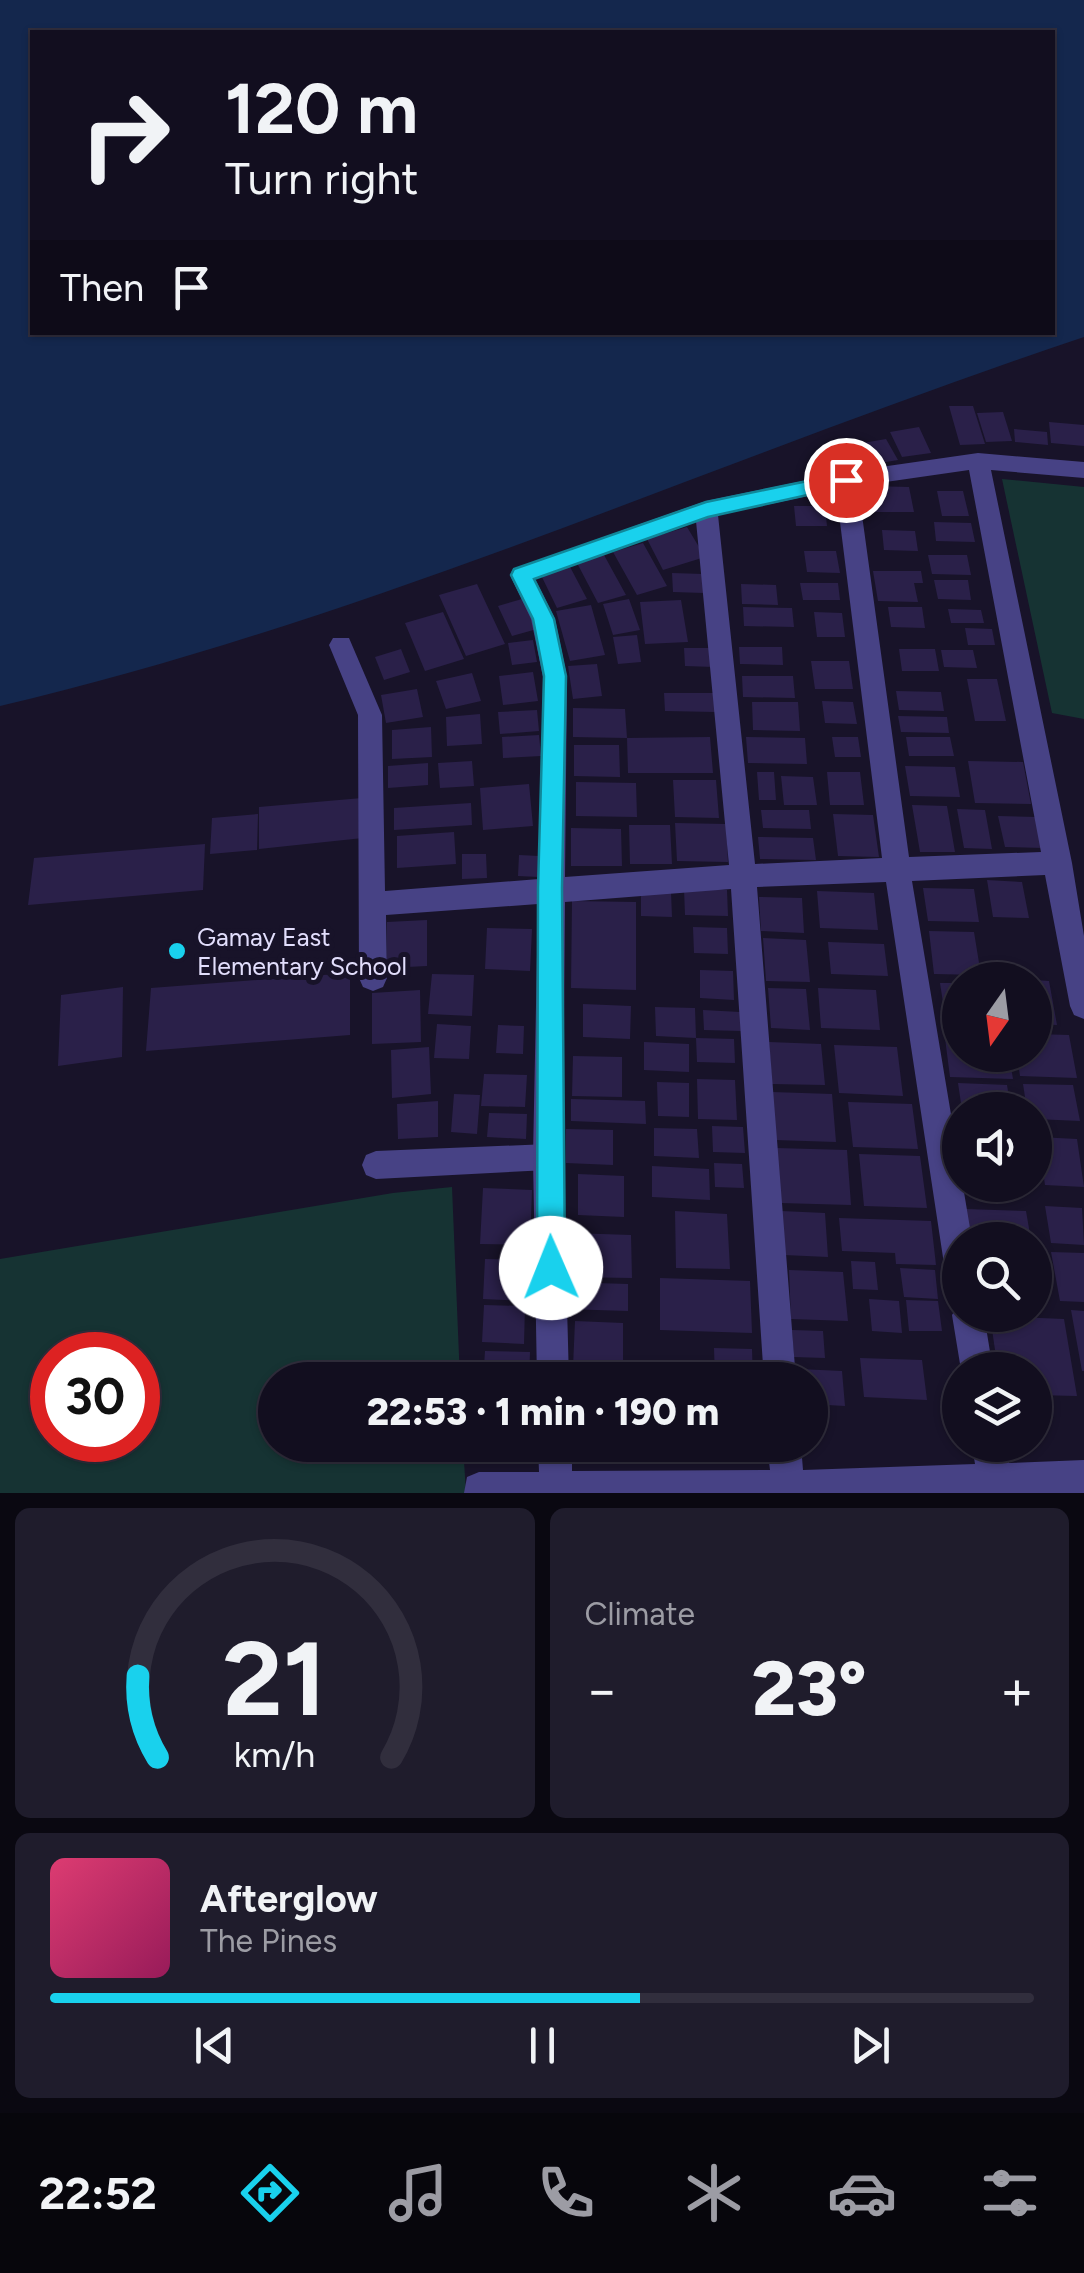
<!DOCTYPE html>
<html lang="en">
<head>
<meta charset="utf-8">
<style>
  :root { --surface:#120e1f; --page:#1f1c2c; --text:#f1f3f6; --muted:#9c9ca4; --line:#312e3d; --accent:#19d1ed }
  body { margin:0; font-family:Figtree,sans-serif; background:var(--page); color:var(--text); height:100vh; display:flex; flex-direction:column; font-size:38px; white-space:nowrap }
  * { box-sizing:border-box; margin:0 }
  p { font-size:32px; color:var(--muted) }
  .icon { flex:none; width:55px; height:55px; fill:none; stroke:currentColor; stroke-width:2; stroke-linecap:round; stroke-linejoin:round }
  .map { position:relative; height:1493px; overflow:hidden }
  .drawer { display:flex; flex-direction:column; gap:15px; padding:15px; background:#0a0811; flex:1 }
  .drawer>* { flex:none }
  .banner { position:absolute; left:30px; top:30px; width:1025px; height:305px; border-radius:0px; box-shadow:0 2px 8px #0004,0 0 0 2px var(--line); background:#120e1f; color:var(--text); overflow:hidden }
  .needle { width:65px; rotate:194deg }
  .fabs { position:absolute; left:942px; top:962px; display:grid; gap:20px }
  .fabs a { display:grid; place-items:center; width:110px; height:110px; border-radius:50%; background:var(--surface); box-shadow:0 2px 8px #0004,0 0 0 2px var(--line); font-size:50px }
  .speed { position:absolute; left:30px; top:1332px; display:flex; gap:20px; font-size:50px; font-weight:700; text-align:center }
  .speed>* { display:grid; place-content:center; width:130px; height:130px; border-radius:50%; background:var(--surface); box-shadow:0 2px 8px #0004,0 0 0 2px var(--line); line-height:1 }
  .speed .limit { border:15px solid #d22; background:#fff; color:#111 }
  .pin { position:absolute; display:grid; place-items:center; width:85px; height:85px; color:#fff; margin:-42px; border:5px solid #fff; border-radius:50%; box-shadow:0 2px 10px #0007 }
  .me { position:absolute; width:110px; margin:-55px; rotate:359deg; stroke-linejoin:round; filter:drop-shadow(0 0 8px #0008) }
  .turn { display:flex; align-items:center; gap:35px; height:210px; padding:0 30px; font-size:45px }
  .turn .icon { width:130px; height:130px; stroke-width:2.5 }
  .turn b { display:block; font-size:70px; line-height:85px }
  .then { display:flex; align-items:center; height:95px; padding:0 30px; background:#0003; gap:20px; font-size:38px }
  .big { font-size:75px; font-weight:800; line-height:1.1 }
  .drawer .widget { flex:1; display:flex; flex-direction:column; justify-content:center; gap:15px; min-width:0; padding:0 35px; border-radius:15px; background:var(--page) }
  .drawer .dial { align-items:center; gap:0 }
  .dial svg { height:260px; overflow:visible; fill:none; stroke:var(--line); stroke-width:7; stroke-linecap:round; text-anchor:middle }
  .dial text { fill:var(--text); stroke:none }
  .song { display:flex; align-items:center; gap:30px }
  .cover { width:120px; height:120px; border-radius:15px; background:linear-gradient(135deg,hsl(340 70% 55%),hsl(330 70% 35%)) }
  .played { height:10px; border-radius:5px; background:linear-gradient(90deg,var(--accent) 60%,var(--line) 60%) }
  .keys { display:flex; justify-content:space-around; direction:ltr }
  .heat { display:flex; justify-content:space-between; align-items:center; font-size:55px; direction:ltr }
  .drawer .tiles { flex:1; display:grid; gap:15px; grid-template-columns:1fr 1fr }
  .widget:last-child { grid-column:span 2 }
  .trip { position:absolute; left:258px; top:1362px; width:570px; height:100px; border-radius:50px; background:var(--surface); box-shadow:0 2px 8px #0004,0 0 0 2px var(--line); font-weight:800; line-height:100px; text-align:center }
  .tab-bar { display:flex; height:160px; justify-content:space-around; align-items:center; background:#07060c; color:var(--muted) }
  .tab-bar .icon { width:70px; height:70px }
  .tab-bar .on { color:var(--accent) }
  .tab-bar b { font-size:45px; color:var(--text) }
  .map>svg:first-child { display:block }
  .green { fill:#163333; fill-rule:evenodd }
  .water { fill:#14274d; fill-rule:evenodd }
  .building { fill:#2a2049 }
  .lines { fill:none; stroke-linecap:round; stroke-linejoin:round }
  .service { fill:#474285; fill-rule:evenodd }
  .minor { fill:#474285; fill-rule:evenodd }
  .route { fill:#19d1ed; stroke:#10889a; stroke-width:2.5 }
  .poi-dot { fill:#19d1ed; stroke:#181329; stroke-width:4 }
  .labels { text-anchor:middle; stroke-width:10; stroke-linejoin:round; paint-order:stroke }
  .poi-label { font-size:25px; fill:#e2defc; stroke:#181329; text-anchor:start }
</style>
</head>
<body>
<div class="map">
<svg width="1084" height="1493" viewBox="0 0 1084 1493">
  <rect width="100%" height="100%" fill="#181329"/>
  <path class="green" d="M1002,479L1084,487V719L1052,713Z
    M452,1187L460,1380H275V1445H463L466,1493H0V1259L393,1193ZM52,1355H138V1440H52Z"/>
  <path class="water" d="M0,0H1084V337C722,458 372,619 0,706ZM32,32H1052V332H32Z"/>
  <path class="building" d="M949,406H973L985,444L960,445Z
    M1003,412L1012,441L986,442L977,413Z
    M1049,422L1084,425V446L1051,443Z
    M919,427L931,453L902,457L890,432Z
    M1014,429L1047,432L1048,445L1015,442Z
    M886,439L898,460L868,465L857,444Z
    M870,486L909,487L914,512H874Z
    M937,491H963L969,516H942Z
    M794,506H825L827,526H796Z
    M934,522L971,523L975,542L936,541Z
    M687,527L705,557L663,570L647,539Z
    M882,530L915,531L918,551L884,550Z
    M643,543L667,586L637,595L613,552Z
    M804,551H836L840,573L807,572Z
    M604,555L626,595L598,603L577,563Z
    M928,555H967L971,575L932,574Z
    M569,565L587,599L557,608L540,573Z
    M873,571H921L923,583H914L918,602L878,601Z
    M672,573L703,574L704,593L673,592Z
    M934,580H968L971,600L938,599Z
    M800,583H838L840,600H803Z
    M477,584L505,644L466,656L439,595Z
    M741,584L776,585L778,605L742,604Z
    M522,599L537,629L512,636L498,606Z
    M629,599L640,630L613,635L603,604Z
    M681,600L688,642L645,644L640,602Z
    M591,605L605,655L570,661L556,611Z
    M743,607L792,608L794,627L744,626Z
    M888,607H922L925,628L891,627Z
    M948,609L981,610L984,623H951Z
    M443,612L464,659L425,671L405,623Z
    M814,612L842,613L845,637H817Z
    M965,628L992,629L995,645H968Z
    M637,635L641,662L618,664L613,637Z
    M533,640L537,662L512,665L508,643Z
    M739,647H782L783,665L740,664Z
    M684,648H712L714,667L685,666Z
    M401,649L410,672L384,680L375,657Z
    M899,649H935L939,671H902Z
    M941,650H973L977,668L944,667Z
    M811,661H849L853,689H815Z
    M597,664L602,696L573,699L568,666Z
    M533,672L538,701L503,705L499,676Z
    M472,673L481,701L446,709L436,681Z
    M742,676H793L795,698L743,697Z
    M967,679H997L1006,721H975Z
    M417,689L423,717L386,723L381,695Z
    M896,691L941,692L944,711L899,710Z
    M664,693H714L716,712L665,711Z
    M822,701L853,702L857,724L825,723Z
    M752,702H798L800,731L753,730Z
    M573,708L625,709L627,738L573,737Z
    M537,710L539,731L500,734L498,712Z
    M480,714L482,744L447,746L446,717Z
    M898,716L947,717L949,733L901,732Z
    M431,727L432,757L392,759V730Z
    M539,735L541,756L503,758L502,737Z
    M710,737L713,773H628L627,738Z
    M746,737L805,738L807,764L748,763Z
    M832,737H858L861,757H835Z
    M906,737H950L954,756H909Z
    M574,745H619L620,777L574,776Z
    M472,761L474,786L440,788L438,763Z
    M968,761L1023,762L1031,804L975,803Z
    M428,763V785L388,788V766Z
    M905,766L955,767L960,797L910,796Z
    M757,772H774L776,800H759Z
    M827,772H860L864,805H830Z
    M781,776L813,777L817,805H784Z
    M673,780H716L719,818L675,817Z
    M576,782L636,783L637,817L576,816Z
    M529,784L533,826L483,830L480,788Z
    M362,798L363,838L259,849V807Z
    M471,803L472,825L394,830V808Z
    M912,805L947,806L955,852H920Z
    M957,809L985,810L992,849L964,848Z
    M761,810H809L811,829L763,828Z
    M258,814L257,850L210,854L212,818Z
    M833,814L873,815L879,857L838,856Z
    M998,816L1037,817L1043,848L1005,847Z
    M675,823L726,824L728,862L677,861Z
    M629,825H670L672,864H630Z
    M571,828L621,829L622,866H571Z
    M454,832L456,864L397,868V836Z
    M758,837L813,838L816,860L760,859Z
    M205,844L203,890L28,905L34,858Z
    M462,854H486L487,878L462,879Z
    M519,855L539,856V877L518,876Z
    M987,880L1022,882L1029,918L993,917Z
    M923,888L974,889L979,922L928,921Z
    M684,889L727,890L728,916L685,915Z
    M641,891L671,892L672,917L641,916Z
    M817,891L874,893L878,930L820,928Z
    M759,897L802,898L804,933L761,931Z
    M572,901L636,902V990L571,988Z
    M427,920V966L387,968V922Z
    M693,927L727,928L728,954L694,953Z
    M487,928L532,929L530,971L485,969Z
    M929,931L974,932L981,975L934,974Z
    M763,938L806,940L810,982L766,981Z
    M828,942L884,944L888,976L831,974Z
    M700,970L733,971L734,1000L700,998Z
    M350,973V1035L146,1051L151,988Z
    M432,974L474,975L472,1016L428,1014Z
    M1035,980L1049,981L1057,1025L1035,1024Z
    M940,983H960V1023L946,1022Z
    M123,987L122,1057L58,1066L61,995Z
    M768,988L806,989L810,1030L771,1028Z
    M818,988L876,990L880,1030L821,1028Z
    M420,990L421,1042L372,1044V993Z
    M583,1004L631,1006L630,1039L583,1037Z
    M655,1007L695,1008L696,1038L734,1039L735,1063L697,1062L696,1038L656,1036Z
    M703,1010L740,1012L741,1031L704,1030Z
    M437,1024L471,1026L469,1059L434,1058Z
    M498,1025L524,1026L523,1054L496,1053Z
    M1035,1034L1069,1035L1077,1078L1020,1076L1017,1055H1035Z
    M945,1038H960V1055H1009L1013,1079L950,1077Z
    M644,1042L689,1044V1072L644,1070Z
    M769,1042L821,1044L825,1085L772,1084Z
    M834,1045L897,1047L903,1096L839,1093Z
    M429,1047L431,1094L392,1098L391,1050Z
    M573,1056L622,1057V1097L572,1096Z
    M484,1074L527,1075L525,1107L481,1106Z
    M697,1079L735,1080L737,1120L698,1119Z
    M657,1082L689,1083V1117L658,1116Z
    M958,1083L1007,1085L1011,1110H962Z
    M1023,1084L1073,1085L1080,1121L1035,1119V1110H1027Z
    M772,1092L832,1094L836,1142L775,1140Z
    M454,1094L480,1095L477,1134L451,1132Z
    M571,1099L645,1101L646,1124L571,1121Z
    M438,1101V1137L398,1139L397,1104Z
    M848,1102L912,1104L918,1149L853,1147Z
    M489,1113L527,1114L526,1139L487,1137Z
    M712,1126L743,1127L745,1153L713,1152Z
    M654,1128L697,1129L699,1158L654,1156Z
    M566,1129L613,1130V1165L566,1163Z
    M1038,1137L1077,1139L1084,1187L1045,1185Z
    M776,1148L847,1150L851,1205L780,1203Z
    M859,1154L920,1156L927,1208L864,1206Z
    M714,1163L742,1164L744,1188L715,1187Z
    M652,1166L709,1169L710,1200L652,1197Z
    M578,1174L624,1176V1217L578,1215Z
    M483,1188L532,1190L530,1245L480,1244Z
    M1045,1206L1082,1208L1084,1245L1051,1243Z
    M965,1209L1026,1211L1031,1240H969Z
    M675,1211L727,1214L730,1269L676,1268Z
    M781,1211L825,1213L828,1257L784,1255Z
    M839,1218L931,1221L936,1265L896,1264L895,1253L842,1251Z
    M571,1233L631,1235L632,1278L570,1277Z
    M1051,1252L1084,1253V1302L1060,1301Z
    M485,1259L530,1260L529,1301L483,1299Z
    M851,1261L875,1262L878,1290L853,1289Z
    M900,1268L935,1270L938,1299L904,1297Z
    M789,1270L843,1272L848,1321L791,1319Z
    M660,1278L750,1281L752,1333L660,1330Z
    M564,1282L628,1284V1311L564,1309Z
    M869,1299L899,1301L902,1333L872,1331Z
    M906,1300L938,1301L942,1331H909Z
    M484,1305L525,1306L524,1344L482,1342Z
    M1071,1310L1084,1311V1371H1082Z
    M990,1316L1064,1319L1077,1396L1035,1395V1370H998Z
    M575,1321L623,1323V1369L573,1367Z
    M792,1330L823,1331L825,1358L794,1357Z
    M714,1348L752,1349L753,1380H715Z
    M485,1351L530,1352L529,1380H483Z
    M860,1358L922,1360L927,1400L864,1397Z
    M799,1369L842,1371L845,1406L810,1404V1380H800Z
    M571,1370L633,1373V1380H571Z"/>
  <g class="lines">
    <path class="service" d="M548,1144L558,1147L561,1157L558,1167L548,1170L376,1179L366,1175L362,1165L366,1155L376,1151Z"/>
    <path class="minor" d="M978,453L1084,462V478L991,470L1072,863L1084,936V1019L1074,1015L1070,1006L1045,875L912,881L972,1240H960V1280L949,1275L944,1264L886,882L757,887L796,1380H764L731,889L565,902L563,1157L569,1380H537L533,1157L538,904L386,915L387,978L383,987L373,991L363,987L359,978L358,715L329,645L333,638H349L382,715L385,891L539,879L543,677L531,619L510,575L513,569L706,501L846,472ZM969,470L1041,852L909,857L858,486ZM836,490L882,858L755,864L718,515ZM696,521L729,865L565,877L567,677L555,619L535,579Z
      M960,1302V1315H984L993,1370H961L952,1315Z
      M538,1445H572V1471L770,1470L767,1445H801L803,1470L975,1464L972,1445H1006L1009,1463L1084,1460V1493H464L467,1477L479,1472H539Z"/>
  </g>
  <path class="route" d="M846,473L853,475V485L708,517L534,579L554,619L566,676L562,888L565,1268L561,1278L551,1282L541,1278L537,1268L538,888L544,676L533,619L511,575L514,569L706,502Z"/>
  <circle class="poi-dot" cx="177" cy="951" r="10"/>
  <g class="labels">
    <g class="poi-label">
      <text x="197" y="946">Gamay East<tspan x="197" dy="29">Elementary School</tspan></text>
    </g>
  </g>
</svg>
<div class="fabs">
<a><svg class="needle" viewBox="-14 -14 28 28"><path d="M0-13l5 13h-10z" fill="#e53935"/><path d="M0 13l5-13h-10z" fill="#9c9ca4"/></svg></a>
<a><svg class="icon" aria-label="sound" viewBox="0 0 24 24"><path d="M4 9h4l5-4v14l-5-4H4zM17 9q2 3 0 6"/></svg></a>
<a><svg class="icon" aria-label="search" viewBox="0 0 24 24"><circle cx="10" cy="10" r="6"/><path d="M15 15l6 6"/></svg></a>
<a><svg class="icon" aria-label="layers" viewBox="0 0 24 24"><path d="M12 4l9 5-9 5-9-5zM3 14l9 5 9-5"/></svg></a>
</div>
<div class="speed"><div class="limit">30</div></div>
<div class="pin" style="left:846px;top:480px;background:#d93025"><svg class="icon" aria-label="arrive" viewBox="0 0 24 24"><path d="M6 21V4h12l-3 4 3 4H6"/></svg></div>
<svg class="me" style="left:551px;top:1268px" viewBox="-20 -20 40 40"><circle r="19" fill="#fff"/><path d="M0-13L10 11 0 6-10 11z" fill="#19d1ed"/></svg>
<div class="trip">22:53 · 1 min · 190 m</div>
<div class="banner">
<div class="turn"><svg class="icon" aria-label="right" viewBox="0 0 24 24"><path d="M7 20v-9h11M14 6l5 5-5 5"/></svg><div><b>120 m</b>Turn right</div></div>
<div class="then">Then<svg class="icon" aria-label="arrive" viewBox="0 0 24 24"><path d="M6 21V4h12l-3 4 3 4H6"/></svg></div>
</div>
</div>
<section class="drawer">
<div class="tiles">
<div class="widget dial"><svg viewBox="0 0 100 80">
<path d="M14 69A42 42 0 1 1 86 69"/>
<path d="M14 69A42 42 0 0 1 8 44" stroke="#19d1ed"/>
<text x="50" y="56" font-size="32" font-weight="700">21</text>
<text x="50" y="72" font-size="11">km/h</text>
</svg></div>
<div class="widget"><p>Climate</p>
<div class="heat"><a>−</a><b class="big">23°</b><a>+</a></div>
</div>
<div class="widget">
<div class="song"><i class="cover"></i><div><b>Afterglow</b><p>The Pines</p></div></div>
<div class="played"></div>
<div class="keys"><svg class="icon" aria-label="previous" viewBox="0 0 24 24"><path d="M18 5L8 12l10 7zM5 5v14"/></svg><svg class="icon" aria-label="pause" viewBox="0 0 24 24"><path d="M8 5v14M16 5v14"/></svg><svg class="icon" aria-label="next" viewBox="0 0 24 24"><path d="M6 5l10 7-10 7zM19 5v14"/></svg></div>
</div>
</div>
</section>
<nav class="tab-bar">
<b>22:52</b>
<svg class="icon on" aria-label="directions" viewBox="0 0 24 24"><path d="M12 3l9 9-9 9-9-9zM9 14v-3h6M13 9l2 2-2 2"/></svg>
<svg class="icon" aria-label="music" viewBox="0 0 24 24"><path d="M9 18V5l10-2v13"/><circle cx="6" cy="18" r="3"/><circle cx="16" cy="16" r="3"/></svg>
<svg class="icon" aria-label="phone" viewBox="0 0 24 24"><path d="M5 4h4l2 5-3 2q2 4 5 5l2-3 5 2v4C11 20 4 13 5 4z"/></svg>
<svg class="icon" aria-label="climate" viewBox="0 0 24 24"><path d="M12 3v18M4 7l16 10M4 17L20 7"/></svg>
<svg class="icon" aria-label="car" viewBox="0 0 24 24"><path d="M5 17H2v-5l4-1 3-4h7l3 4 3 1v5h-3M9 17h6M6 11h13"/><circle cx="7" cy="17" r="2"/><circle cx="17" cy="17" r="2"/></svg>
<svg class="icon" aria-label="filters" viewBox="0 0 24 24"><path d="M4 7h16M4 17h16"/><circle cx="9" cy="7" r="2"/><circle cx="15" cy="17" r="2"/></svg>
</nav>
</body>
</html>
